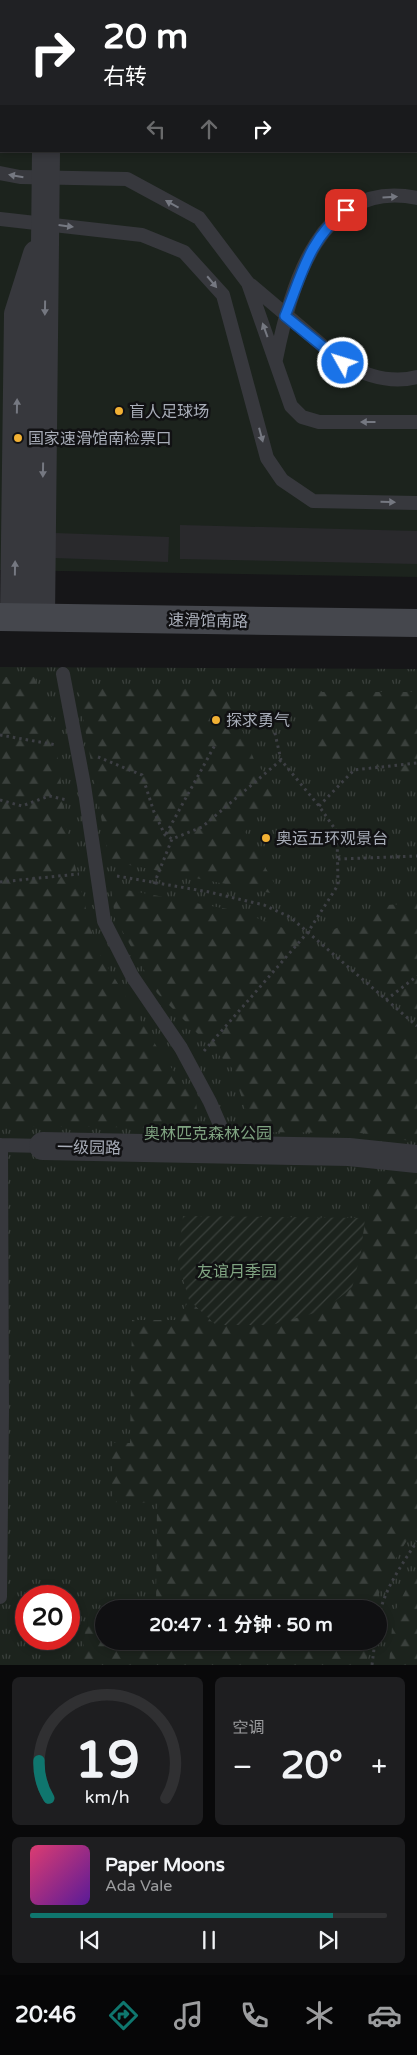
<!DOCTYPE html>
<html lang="zh">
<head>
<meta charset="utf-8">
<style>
  :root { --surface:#101012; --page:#1e1e20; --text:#f1f3f6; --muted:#9c9d9f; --line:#303032; --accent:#0f766e }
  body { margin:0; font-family:"Varela Round","Noto Sans SC",sans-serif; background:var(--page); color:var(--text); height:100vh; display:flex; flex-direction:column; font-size:19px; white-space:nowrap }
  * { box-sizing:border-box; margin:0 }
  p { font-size:16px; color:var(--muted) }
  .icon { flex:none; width:28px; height:28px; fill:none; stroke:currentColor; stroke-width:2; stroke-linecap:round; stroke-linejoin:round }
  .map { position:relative; height:1665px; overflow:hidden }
  .drawer { display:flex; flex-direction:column; gap:12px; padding:12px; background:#09090a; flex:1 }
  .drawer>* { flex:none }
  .hud { position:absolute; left:0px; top:0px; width:418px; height:152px; box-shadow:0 2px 8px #0003,0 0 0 1px var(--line); background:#202124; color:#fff; overflow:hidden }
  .speed { position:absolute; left:15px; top:1585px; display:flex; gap:10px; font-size:25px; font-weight:700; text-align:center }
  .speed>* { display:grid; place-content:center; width:65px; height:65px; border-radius:50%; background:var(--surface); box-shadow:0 2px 8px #0003,0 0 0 1px var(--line); line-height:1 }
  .speed .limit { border:8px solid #d22; background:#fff; color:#111 }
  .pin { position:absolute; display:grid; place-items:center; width:42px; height:42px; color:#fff; margin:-21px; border-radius:10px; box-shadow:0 2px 8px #0006 }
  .me { position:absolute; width:55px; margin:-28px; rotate:309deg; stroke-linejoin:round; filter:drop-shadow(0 0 4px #0008) }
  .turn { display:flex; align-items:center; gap:18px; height:105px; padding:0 20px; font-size:22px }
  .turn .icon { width:65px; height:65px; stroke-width:2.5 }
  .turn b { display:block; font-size:35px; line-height:42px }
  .lanes { display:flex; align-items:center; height:48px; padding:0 20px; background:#0003; justify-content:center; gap:25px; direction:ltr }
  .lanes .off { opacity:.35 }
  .big { font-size:38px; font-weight:700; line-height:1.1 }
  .drawer .tile { flex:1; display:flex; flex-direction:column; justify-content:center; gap:8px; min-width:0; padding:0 18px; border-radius:8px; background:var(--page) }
  .drawer .dial { align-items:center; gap:0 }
  .dial svg { height:130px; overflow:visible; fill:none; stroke:var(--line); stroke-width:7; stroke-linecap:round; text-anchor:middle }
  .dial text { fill:var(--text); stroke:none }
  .song { display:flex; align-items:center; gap:15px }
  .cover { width:60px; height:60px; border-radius:8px; background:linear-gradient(135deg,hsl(340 70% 55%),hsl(270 70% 35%)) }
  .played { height:5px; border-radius:2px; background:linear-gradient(90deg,var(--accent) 85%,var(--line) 85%) }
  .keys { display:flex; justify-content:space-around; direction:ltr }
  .heat { display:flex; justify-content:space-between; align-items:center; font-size:28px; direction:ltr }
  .drawer .tiles { flex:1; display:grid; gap:12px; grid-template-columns:1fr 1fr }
  .tile:last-child { grid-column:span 2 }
  .trip { position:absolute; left:95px; top:1600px; width:292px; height:50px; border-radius:25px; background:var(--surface); box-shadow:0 2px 8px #0003,0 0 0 1px var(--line); font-weight:700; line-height:50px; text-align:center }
  .tab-bar { display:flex; height:80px; justify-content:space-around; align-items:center; background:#060607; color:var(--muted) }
  .tab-bar .icon { width:35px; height:35px }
  .tab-bar .current { color:var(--accent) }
  .tab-bar b { font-size:22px; color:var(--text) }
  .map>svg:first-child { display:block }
  .grass { fill:url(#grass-tufts); fill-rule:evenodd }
  .forest { fill:url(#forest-firs) }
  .garden { fill:url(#garden-furrows) }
  .pitch { fill:#1c231d; fill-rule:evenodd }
  .building { fill:#29292c }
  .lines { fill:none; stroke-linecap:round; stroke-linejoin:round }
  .path { stroke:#3d3f44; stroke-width:3; stroke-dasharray:2.5 4; stroke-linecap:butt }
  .lane { stroke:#37383d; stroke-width:14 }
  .street { stroke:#37383d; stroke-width:28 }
  .secondary { stroke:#45474d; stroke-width:28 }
  .oneway { fill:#757881 }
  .route-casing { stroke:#114b97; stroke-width:12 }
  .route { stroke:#1a73e8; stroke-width:9 }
  .poi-dot { fill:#f2b134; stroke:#111113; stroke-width:2 }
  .labels { text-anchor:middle; stroke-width:5; stroke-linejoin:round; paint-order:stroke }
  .poi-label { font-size:16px; fill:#a8adb8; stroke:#111113; text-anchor:start }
  .street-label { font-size:16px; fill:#a8adb8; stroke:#111113 }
  .park-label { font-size:16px; fill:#7fa381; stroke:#111113 }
</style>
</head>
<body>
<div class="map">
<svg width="417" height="1665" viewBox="0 0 417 1665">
  <defs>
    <pattern id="grass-tufts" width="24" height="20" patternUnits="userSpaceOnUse" patternTransform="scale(1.25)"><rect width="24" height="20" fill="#1c231d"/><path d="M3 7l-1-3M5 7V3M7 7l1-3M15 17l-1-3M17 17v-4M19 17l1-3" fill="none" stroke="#3a403c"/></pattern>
    <pattern id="forest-firs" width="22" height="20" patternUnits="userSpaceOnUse" patternTransform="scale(1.25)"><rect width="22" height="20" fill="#1c231d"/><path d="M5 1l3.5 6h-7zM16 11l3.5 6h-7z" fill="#3a403c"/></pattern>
    <pattern id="garden-furrows" width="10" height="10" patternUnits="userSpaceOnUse" patternTransform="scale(1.25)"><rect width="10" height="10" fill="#1c231d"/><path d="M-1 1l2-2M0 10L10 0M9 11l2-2" fill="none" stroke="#3a403c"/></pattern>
  </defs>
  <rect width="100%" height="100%" fill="#161618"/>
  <path class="grass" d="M0,667L417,669V1665H0ZM26,1596H69V1639H26ZM104,1609H379V1641H104Z"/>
  <path class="forest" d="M0,677H34L53,720L68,838L96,948L160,1052L196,1102L199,1128L0,1126Z
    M77,684L225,688L255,762L279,790L245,832L281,895L109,861Z
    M309,692H417V773L398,775L361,760L317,758Z
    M111,887L238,911L286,929L341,975L417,1044V1142L360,1133L253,1132L232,1068L157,993L115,918Z
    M417,903V1016L326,933L387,905Z
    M380,1175L417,1177V1529L412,1532L384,1578L374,1609H156L157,1503L112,1502V1443H130L132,1320H178L189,1300L216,1325L361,1252L365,1218Z
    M417,1568V1665H389L393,1615Z
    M86,1618H104V1641H368L367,1665H82Z"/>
  <path class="garden" d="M183,1216L365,1218L361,1252L352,1288L322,1311L271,1325H216L189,1300L178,1262Z"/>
  <path class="pitch" d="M0,0H417V577L0,570ZM1,1H416V151H1Z"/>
  <path class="building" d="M180,525L417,531V564L180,559Z
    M55,533L169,537L168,562L54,558Z"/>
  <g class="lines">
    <path class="path" d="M0,735L57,745
      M98,757L142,775L154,812L165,835L172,839L202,827L281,760
      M0,800L22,806L49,796L67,800
      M319,806L354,770L417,763
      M166,834L215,745
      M338,859L417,856
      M117,876L209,892L264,905L290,917L417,1026
      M0,882L79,874
      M154,884L172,839
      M386,1000L417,976
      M204,1051L308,932L338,885L337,832L319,806L281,760L274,729
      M379,1617C384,1589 402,1565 417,1541
      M372,1665L375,1641"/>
    <path class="lane" d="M0,173L20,177L127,179L199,218L248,283L291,406L302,417L319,422H417
      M0,219L142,235L184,252L223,295L267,458L282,480L313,501L417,503
      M251,285L343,363C366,376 391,384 417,377
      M276,359C291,286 320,178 417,198
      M63,674L84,785L104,921L132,976L181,1048L210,1102L231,1150
      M0,1145L43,1146
      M0,1597L2,1412L1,1145"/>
    <path class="street" d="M0,32L1,34
      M416,54L417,53
      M0,130L1,131
      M14,617L18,314L37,254
      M41,617L46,151
      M43,1146L349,1152L417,1159"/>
    <path class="secondary" d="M0,617L417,623"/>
  </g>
  <defs><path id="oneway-solid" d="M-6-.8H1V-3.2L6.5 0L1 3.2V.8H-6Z" transform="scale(1.25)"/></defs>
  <g class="oneway">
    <use href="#oneway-solid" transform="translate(16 176) rotate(-170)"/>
    <use href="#oneway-solid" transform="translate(390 197) rotate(-3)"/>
    <use href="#oneway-solid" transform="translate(172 204) rotate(-151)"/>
    <use href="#oneway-solid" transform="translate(66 226) rotate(7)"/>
    <use href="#oneway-solid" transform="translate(212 282) rotate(50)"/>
    <use href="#oneway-solid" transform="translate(45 308) rotate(91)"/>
    <use href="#oneway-solid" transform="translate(265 330) rotate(-110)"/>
    <use href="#oneway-solid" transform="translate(17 406) rotate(-89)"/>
    <use href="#oneway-solid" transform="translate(368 422) rotate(-180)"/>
    <use href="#oneway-solid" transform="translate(261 435) rotate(75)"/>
    <use href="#oneway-solid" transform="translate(43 470) rotate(91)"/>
    <use href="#oneway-solid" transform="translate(388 502) rotate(1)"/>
    <use href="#oneway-solid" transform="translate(15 568) rotate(-89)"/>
  </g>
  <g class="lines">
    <g class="route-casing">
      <path id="route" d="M343,363L285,316C302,274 309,239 346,210"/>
    </g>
    <use href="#route" class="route"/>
  </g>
  <g class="poi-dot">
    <circle cx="119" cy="411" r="5"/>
    <circle cx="18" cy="438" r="5"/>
    <circle cx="216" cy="720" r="5"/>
    <circle cx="266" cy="838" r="5"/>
  </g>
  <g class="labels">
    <g class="poi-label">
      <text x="129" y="417">盲人足球场</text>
      <text x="28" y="444">国家速滑馆南检票口</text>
      <text x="226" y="726">探求勇气</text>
      <text x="276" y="844">奥运五环观景台</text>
    </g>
    <g class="street-label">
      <text transform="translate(208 620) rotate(1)" y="6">速滑馆南路</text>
      <text transform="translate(89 1147) rotate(1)" y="6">一级园路</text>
    </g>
    <g class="park-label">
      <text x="208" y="1139">奥林匹克森林公园</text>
      <text x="237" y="1277">友谊月季园</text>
    </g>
  </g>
</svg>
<div class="speed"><div class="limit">20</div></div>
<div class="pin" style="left:346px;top:210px;background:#d93025"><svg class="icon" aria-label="arrive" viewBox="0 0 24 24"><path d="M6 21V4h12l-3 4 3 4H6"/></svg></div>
<svg class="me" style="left:343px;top:363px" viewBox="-20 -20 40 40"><circle r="17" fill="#1a73e8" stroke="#fff" stroke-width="3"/><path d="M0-11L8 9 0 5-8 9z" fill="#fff"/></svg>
<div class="trip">20:47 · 1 分钟 · 50 m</div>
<div class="hud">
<div class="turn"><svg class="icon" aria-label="right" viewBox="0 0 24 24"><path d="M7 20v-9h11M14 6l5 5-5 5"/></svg><div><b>20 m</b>右转</div></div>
<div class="lanes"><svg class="icon off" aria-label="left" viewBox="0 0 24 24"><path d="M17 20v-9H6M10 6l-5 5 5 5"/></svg><svg class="icon off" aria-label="ahead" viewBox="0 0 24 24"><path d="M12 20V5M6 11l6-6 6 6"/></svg><svg class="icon" aria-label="right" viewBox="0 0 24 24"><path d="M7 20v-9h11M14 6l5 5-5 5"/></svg></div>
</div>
</div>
<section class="drawer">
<div class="tiles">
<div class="tile dial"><svg viewBox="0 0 100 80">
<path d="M14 69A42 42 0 1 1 86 69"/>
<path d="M14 69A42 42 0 0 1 8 46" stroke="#0f766e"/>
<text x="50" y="56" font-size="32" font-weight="700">19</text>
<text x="50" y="72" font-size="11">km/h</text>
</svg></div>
<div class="tile"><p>空调</p>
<div class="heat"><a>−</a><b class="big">20°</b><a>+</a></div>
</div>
<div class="tile">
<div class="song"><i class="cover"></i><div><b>Paper Moons</b><p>Ada Vale</p></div></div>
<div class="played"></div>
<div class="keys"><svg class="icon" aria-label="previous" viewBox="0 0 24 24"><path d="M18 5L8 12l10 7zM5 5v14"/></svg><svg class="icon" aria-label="pause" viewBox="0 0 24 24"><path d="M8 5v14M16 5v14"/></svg><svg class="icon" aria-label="next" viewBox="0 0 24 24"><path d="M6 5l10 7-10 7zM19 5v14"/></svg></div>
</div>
</div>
</section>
<nav class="tab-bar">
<b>20:46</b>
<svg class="icon current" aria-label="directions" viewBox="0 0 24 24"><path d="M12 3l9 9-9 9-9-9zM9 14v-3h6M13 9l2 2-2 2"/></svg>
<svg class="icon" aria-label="music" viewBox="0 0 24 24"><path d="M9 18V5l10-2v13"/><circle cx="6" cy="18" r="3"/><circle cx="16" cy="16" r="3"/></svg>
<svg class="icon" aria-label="phone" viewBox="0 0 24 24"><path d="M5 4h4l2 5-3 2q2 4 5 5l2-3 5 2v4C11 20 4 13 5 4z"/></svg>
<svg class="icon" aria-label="climate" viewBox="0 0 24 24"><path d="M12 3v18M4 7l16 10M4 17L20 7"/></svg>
<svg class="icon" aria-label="car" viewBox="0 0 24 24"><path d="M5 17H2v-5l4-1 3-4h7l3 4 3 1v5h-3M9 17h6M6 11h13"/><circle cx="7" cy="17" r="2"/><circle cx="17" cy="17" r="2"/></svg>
</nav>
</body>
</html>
